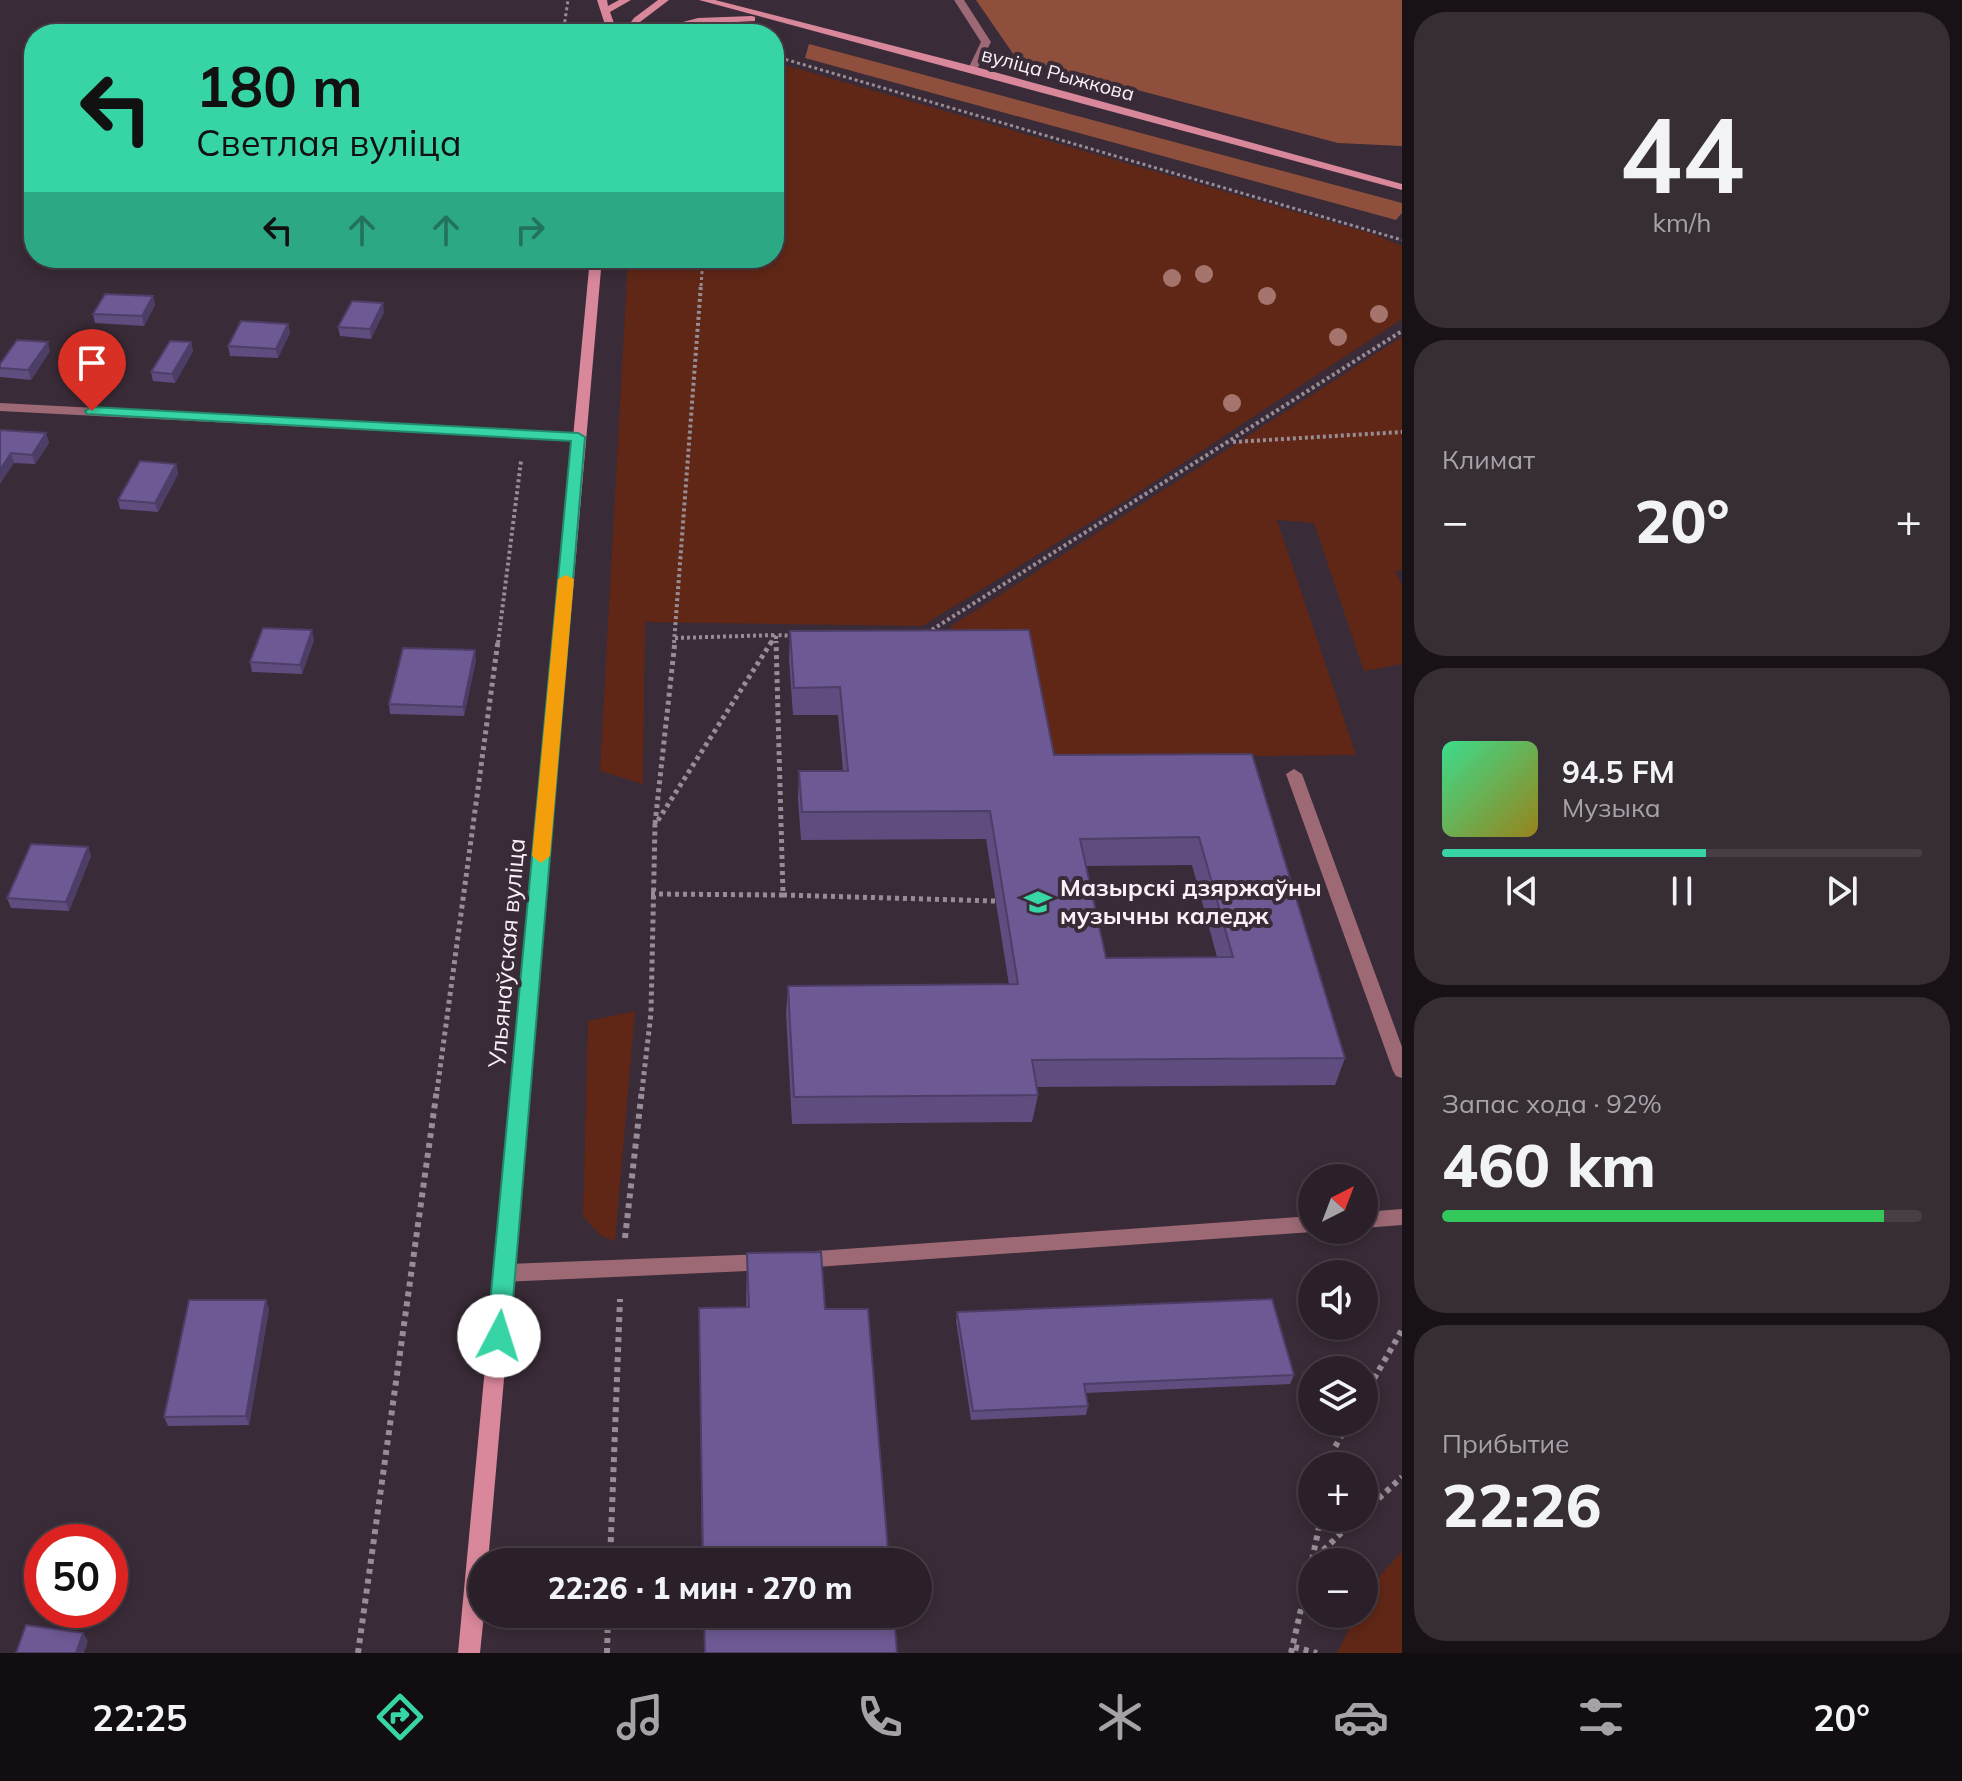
<!DOCTYPE html>
<html lang="ru">
<head>
<meta charset="utf-8">
<style>
  :root { --surface:#2b2029; --page:#372d35; --text:#f1f3f6; --muted:#a6a3a8; --line:#473e46; --accent:#37d4a6 }
  body { margin:0; font-family:Mulish,sans-serif; background:var(--page); color:var(--text); height:100vh; display:flex; flex-direction:column; font-size:30px; white-space:nowrap }
  * { box-sizing:border-box; margin:0 }
  p { font-size:26px; color:var(--muted) }
  .icon { flex:none; width:44px; height:44px; fill:none; stroke:currentColor; stroke-width:2; stroke-linecap:round; stroke-linejoin:round }
  .map { position:relative; flex:1; overflow:hidden }
  .side { display:flex; flex-direction:column; gap:12px; padding:12px; background:#181217; width:560px }
  .side>* { flex:none }
  .guide { position:absolute; left:24px; top:24px; width:760px; height:244px; border-radius:32px; box-shadow:0 4px 12px #0003,0 0 0 2px var(--line); background:#37d4a6; color:#111; overflow:hidden }
  .needle { width:52px; rotate:42deg }
  .controls { position:absolute; left:1298px; top:1164px; display:grid; gap:16px }
  .controls a { display:grid; place-items:center; width:80px; height:80px; border-radius:50%; background:var(--surface); box-shadow:0 4px 12px #0003,0 0 0 2px var(--line); font-size:40px }
  .speed { position:absolute; left:24px; top:1524px; display:flex; gap:16px; font-size:40px; font-weight:700; text-align:center }
  .speed>* { display:grid; place-content:center; width:104px; height:104px; border-radius:50%; background:var(--surface); box-shadow:0 4px 12px #0003,0 0 0 2px var(--line); line-height:1 }
  .speed .limit { border:12px solid #d22; background:#fff; color:#111 }
  .pin { position:absolute; display:grid; place-items:center; width:68px; height:68px; color:#fff; margin:-82px -34px; border-radius:50% 50% 50% 0; rotate:-45deg; box-shadow:0 0 8px #0007 }
  .pin .icon { rotate:45deg }
  .me { position:absolute; width:88px; margin:-44px; rotate:5deg; stroke-linejoin:round; filter:drop-shadow(0 0 6px #0008) }
  .turn { display:flex; align-items:center; gap:28px; height:168px; padding:0 40px; font-size:36px }
  .turn .icon { width:104px; height:104px; stroke-width:2.5 }
  .turn b { display:block; font-size:56px; line-height:68px }
  .lanes { display:flex; align-items:center; height:76px; padding:0 40px; background:#0003; justify-content:center; gap:40px; direction:ltr }
  .lanes .off { opacity:.35 }
  .big { font-size:60px; font-weight:800; line-height:1.1 }
  .side .tile { flex:1; display:flex; flex-direction:column; justify-content:center; gap:12px; min-width:0; padding:0 28px; border-radius:32px; background:var(--page) }
  .side .dial { align-items:center; gap:0 }
  .dial b { font-size:104px; line-height:1 }
  .song { display:flex; align-items:center; gap:24px }
  .cover { width:96px; height:96px; border-radius:12px; background:linear-gradient(135deg,hsl(150 70% 55%),hsl(50 70% 35%)) }
  .played { height:8px; border-radius:4px; background:linear-gradient(90deg,var(--accent) 55%,var(--line) 55%) }
  .keys { display:flex; justify-content:space-around; direction:ltr }
  .heat { display:flex; justify-content:space-between; align-items:center; font-size:44px; direction:ltr }
  .charge { height:12px; border-radius:6px; background:linear-gradient(90deg,#34c759 92%,var(--line) 0) }
  .trip { position:absolute; left:468px; top:1548px; width:464px; height:80px; border-radius:40px; background:var(--surface); box-shadow:0 4px 12px #0003,0 0 0 2px var(--line); font-weight:800; line-height:80px; text-align:center }
  .dock { display:flex; height:128px; justify-content:space-around; align-items:center; background:#110d10; color:var(--muted) }
  .dock .icon { width:56px; height:56px }
  .dock .current { color:var(--accent) }
  .dock b { font-size:36px; color:var(--text) }
  main { display:flex; flex:1; min-height:0 }
  .map>svg:first-child { display:block }
  .green { fill:#602716 }
  .forest { fill:#8f4f3d }
  .lines { fill:none; stroke-linecap:round; stroke-linejoin:round }
  .path-far3 { stroke:#988d96; stroke-width:3; stroke-dasharray:3 3; stroke-linecap:butt }
  .path-far2 { stroke:#988d96; stroke-width:4; stroke-dasharray:3 3; stroke-linecap:butt }
  .path-far1 { stroke:#988d96; stroke-width:5; stroke-dasharray:4 4; stroke-linecap:butt }
  .path { stroke:#988d96; stroke-width:6; stroke-dasharray:5 5; stroke-linecap:butt }
  .service { fill:#9c6975; fill-rule:evenodd }
  .minor { fill:#9c6975; fill-rule:evenodd }
  .secondary { fill:#d9879b; fill-rule:evenodd }
  .tree { fill:#a5746d }
  .wall { fill:#5e4d7e; fill-rule:evenodd }
  .shaded-wall { fill:#4c3e67 }
  .building { fill:#6d5993; stroke:#4c3e67; stroke-width:2; fill-rule:evenodd }
  .route { fill:#37d4a6; stroke:#248a6c; stroke-width:2 }
  .slow { fill:#f59e0b }
  .labels { text-anchor:middle; stroke-width:8; stroke-linejoin:round; paint-order:stroke }
  .far-street-label { font-size:20px; fill:#faf1f8; stroke:#392b37 }
  .poi-label { font-size:24px; font-weight:bold; fill:#faf1f8; stroke:#392b37; text-anchor:start }
  .street-label { font-size:24px; fill:#faf1f8; stroke:#392b37 }
</style>
</head>
<body>
<main>
<div class="map">
<svg width="1402" height="1653" viewBox="0 0 1402 1653">
  <rect width="100%" height="100%" fill="#392b37"/>
  <path class="green" d="M774,62L1373,234L1402,246V319L1128,499L922,626L645,622L643,784L600,771L628,258H774Z
    M1402,337V570L1395,571L1402,585V664L1364,671L1314,523L1277,520L1356,755L1056,758L1029,651L953,649L950,627Z
    M635,1011L615,1241L601,1236L583,1216L588,1021Z
    M1402,1551V1653H1337L1357,1614H1364C1364,1588 1386,1570 1402,1551Z"/>
  <path class="forest" d="M976,0H1402V146L1338,143L1016,58Z
    M809,44L1402,203V213L1396,220L805,58Z"/>
  <g class="lines">
    <path class="path-far3" d="M563,34L568,0
      M774,56L1402,240
      M701,286L703,258"/>
    <path class="path-far2" d="M1233,442L1402,432
      M927,633L1402,331
      M675,638L776,635V643
      M498,643L521,461
      M674,643L701,284
      M771,643L776,635L795,636"/>
    <path class="path-far1" d="M655,824L675,641
      M651,894L783,895L776,641
      M783,895L995,901
      M437,1091L498,641
      M642,1091L651,1013L655,825L772,641"/>
    <path class="path" d="M625,1238L642,1089
      M1364,1396L1402,1330
      M1331,1466L1335,1447L1349,1422
      M1364,1512L1402,1477
      M1312,1560L1321,1518
      M610,1562L620,1299
      M1294,1647L1317,1653
      M358,1653L437,1089
      M607,1653L608,1614
      M1291,1653L1312,1561L1357,1518"/>
    <path class="service" d="M954,0H964L991,42L976,71L968,69L981,42Z
      M1294,769L1302,774L1402,1047V1078L1396,1076L1393,1071L1286,774Z
      M1402,1209V1225L1364,1228V1212Z
      M1312,1216V1230H1318L1312,1232L802,1268L795,1266L792,1260L795,1254L802,1252Z
      M767,1254L774,1256L777,1262L774,1268L767,1270L505,1282L498,1279L495,1273L498,1267L505,1264Z"/>
    <path class="minor" d="M0,403L578,433L584,437L578,441L0,411Z"/>
    <path class="secondary" d="M597,0H607L608,6L619,0H631L610,12L618,34H608Z
      M658,0H669L640,22L632,34H622L634,18Z
      M699,0H715L976,67L1402,184V190Z
      M752,16L755,17V21L698,24L655,34H638L698,18Z
      M590,258H602L488,1562H482L484,1614L480,1653H458Z"/>
  </g>
  <g class="tree">
    <circle cx="1204" cy="274" r="9"/>
    <circle cx="1172" cy="278" r="9"/>
    <circle cx="1267" cy="296" r="9"/>
    <circle cx="1379" cy="314" r="9"/>
    <circle cx="1338" cy="337" r="9"/>
    <circle cx="1232" cy="403" r="9"/>
  </g>
  <path class="wall" d="M153,296L155,305L144,326L95,323L93,314Z
    M384,312L371,339L340,336L338,327Z
    M288,324L290,333L278,358L230,356L228,346Z
    M191,342L193,351L175,383L153,381L151,372Z
    M50,351L31,380L0,377V364Z
    M0,431L46,433L49,443L35,464L14,463Z
    M176,464L178,474L158,512L120,509L118,500Z
    M790,631L1054,755L1252,754L1345,1058L1335,1085L1036,1087L1038,1095L1032,1122L792,1124L786,1013L788,986L1009,985L986,839L801,840L798,799L799,771H843L838,715H793L789,659ZM1192,865L1217,957L1106,958L1086,866Z
    M314,640L302,674L252,672L250,662Z
    M476,660L464,716L390,714L389,704Z
    M88,847L91,856L69,911L11,908L7,898Z
    M747,1253L825,1309L889,1562H702L699,1308L746,1307Z
    M269,1309L249,1425L168,1426L164,1417Z
    M957,1312L1294,1375L1290,1384L1086,1393L1088,1406L1086,1415L971,1420L956,1321Z"/>
  <path class="shaded-wall" d="M153,296L155,305L144,326L142,316Z
    M383,303L384,312L371,339L370,329Z
    M288,324L290,333L278,358L276,349Z
    M48,342L50,351L31,380L28,370Z
    M191,342L193,351L175,383L172,374Z
    M46,433L49,443L35,464L32,455Z
    M11,453L14,463L0,484V470Z
    M176,464L178,474L158,512L155,503Z
    M312,630L314,640L302,674L300,665Z
    M475,650L476,660L464,716L463,707Z
    M88,847L91,856L69,911L66,902Z
    M266,1300L269,1309L249,1425L246,1416Z
    M83,1633L88,1641L84,1653H76Z"/>
  <path class="building" d="M105,294L153,296L142,316L93,314Z
    M352,301L383,303L370,329L338,327Z
    M241,321L288,324L276,349L228,346Z
    M17,340L48,342L28,370L0,368V364Z
    M170,341L191,342L172,374L151,372Z
    M0,430L46,433L32,455L11,453L0,470Z
    M140,461L176,464L155,503L118,500Z
    M263,628L312,630L300,665L250,662Z
    M1029,630L1054,755L1252,754L1345,1058L1032,1060L1038,1095L794,1097L788,986L1018,984L990,811L802,812L799,771H848L840,687L794,688L790,631ZM1199,837L1233,957L1106,958L1080,839Z
    M403,648L475,650L463,707L389,704Z
    M31,844L88,847L66,902L7,898Z
    M821,1252L825,1309H868L889,1562H703L699,1308L749,1307L747,1253Z
    M1272,1299L1294,1375L1084,1384L1088,1406L973,1411L957,1312Z
    M189,1300H266L246,1416L164,1417Z
    M704,1614H894L897,1653H705Z
    M26,1625L83,1633L76,1653H16Z"/>
  <path class="route" d="M92,407L578,433L585,437L510,1336L507,1343L499,1346L491,1343L487,1336L571,441L87,414L85,411Z"/>
  <path class="slow" d="M566,575L574,579L550,856L541,863L532,856L558,579Z"/>
  <defs>
    <g id="university-bare" transform="scale(2.16)"><path d="M0-5L7-2L0 1L-7-2ZM-4 1L0 2.5L4 1V4Q0 6-4 4Z" fill="#37d4a6" stroke="#392b37" stroke-width="2.5" paint-order="stroke"/></g>
  </defs>
  <g fill-rule="evenodd">
    <use href="#university-bare" x="1038" y="902"/>
  </g>
  <g class="labels">
    <g class="far-street-label">
      <text transform="translate(1058 74) rotate(15)" y="7">вуліца Рыжкова</text>
    </g>
    <g class="poi-label">
      <text x="1060" y="896">Мазырскі дзяржаўны<tspan x="1060" dy="28">музычны каледж</tspan></text>
    </g>
    <g class="street-label">
      <text transform="translate(507 953) rotate(-85)" y="8">Ульянаўская вуліца</text>
    </g>
  </g>
</svg>
<div class="controls">
<a><svg class="needle" viewBox="-14 -14 28 28"><path d="M0-13l5 13h-10z" fill="#e53935"/><path d="M0 13l5-13h-10z" fill="#a6a3a8"/></svg></a>
<a><svg class="icon" aria-label="sound" viewBox="0 0 24 24"><path d="M4 9h4l5-4v14l-5-4H4zM17 9q2 3 0 6"/></svg></a>
<a><svg class="icon" aria-label="layers" viewBox="0 0 24 24"><path d="M12 4l9 5-9 5-9-5zM3 14l9 5 9-5"/></svg></a>
<a>+</a>
<a>−</a>
</div>
<div class="speed"><div class="limit">50</div></div>
<div class="pin" style="left:92px;top:411px;background:#d93025"><svg class="icon" aria-label="arrive" viewBox="0 0 24 24"><path d="M6 21V4h12l-3 4 3 4H6"/></svg></div>
<svg class="me" style="left:499px;top:1336px" viewBox="-20 -20 40 40"><circle r="19" fill="#fff"/><path d="M0-13L10 11 0 6-10 11z" fill="#37d4a6"/></svg>
<div class="trip">22:26 · 1 мин · 270 m</div>
<div class="guide">
<div class="turn"><svg class="icon" aria-label="left" viewBox="0 0 24 24"><path d="M17 20v-9H6M10 6l-5 5 5 5"/></svg><div><b>180 m</b>Светлая вуліца</div></div>
<div class="lanes"><svg class="icon" aria-label="left" viewBox="0 0 24 24"><path d="M17 20v-9H6M10 6l-5 5 5 5"/></svg><svg class="icon off" aria-label="ahead" viewBox="0 0 24 24"><path d="M12 20V5M6 11l6-6 6 6"/></svg><svg class="icon off" aria-label="ahead" viewBox="0 0 24 24"><path d="M12 20V5M6 11l6-6 6 6"/></svg><svg class="icon off" aria-label="right" viewBox="0 0 24 24"><path d="M7 20v-9h11M14 6l5 5-5 5"/></svg></div>
</div>
</div>
<section class="side">
<div class="tile dial"><b>44</b><p>km/h</p></div>
<div class="tile"><p>Климат</p>
<div class="heat"><a>−</a><b class="big">20°</b><a>+</a></div>
</div>
<div class="tile">
<div class="song"><i class="cover"></i><div><b>94.5 FM</b><p>Музыка</p></div></div>
<div class="played"></div>
<div class="keys"><svg class="icon" aria-label="previous" viewBox="0 0 24 24"><path d="M18 5L8 12l10 7zM5 5v14"/></svg><svg class="icon" aria-label="pause" viewBox="0 0 24 24"><path d="M8 5v14M16 5v14"/></svg><svg class="icon" aria-label="next" viewBox="0 0 24 24"><path d="M6 5l10 7-10 7zM19 5v14"/></svg></div>
</div>
<div class="tile"><p>Запас хода · 92%</p><b class="big">460 km</b><div class="charge"></div></div>
<div class="tile"><p>Прибытие</p><b class="big">22:26</b></div>
</section>
</main>
<nav class="dock">
<b>22:25</b>
<svg class="icon current" aria-label="directions" viewBox="0 0 24 24"><path d="M12 3l9 9-9 9-9-9zM9 14v-3h6M13 9l2 2-2 2"/></svg>
<svg class="icon" aria-label="music" viewBox="0 0 24 24"><path d="M9 18V5l10-2v13"/><circle cx="6" cy="18" r="3"/><circle cx="16" cy="16" r="3"/></svg>
<svg class="icon" aria-label="phone" viewBox="0 0 24 24"><path d="M5 4h4l2 5-3 2q2 4 5 5l2-3 5 2v4C11 20 4 13 5 4z"/></svg>
<svg class="icon" aria-label="climate" viewBox="0 0 24 24"><path d="M12 3v18M4 7l16 10M4 17L20 7"/></svg>
<svg class="icon" aria-label="car" viewBox="0 0 24 24"><path d="M5 17H2v-5l4-1 3-4h7l3 4 3 1v5h-3M9 17h6M6 11h13"/><circle cx="7" cy="17" r="2"/><circle cx="17" cy="17" r="2"/></svg>
<svg class="icon" aria-label="filters" viewBox="0 0 24 24"><path d="M4 7h16M4 17h16"/><circle cx="9" cy="7" r="2"/><circle cx="15" cy="17" r="2"/></svg>
<b>20°</b>
</nav>
</body>
</html>
